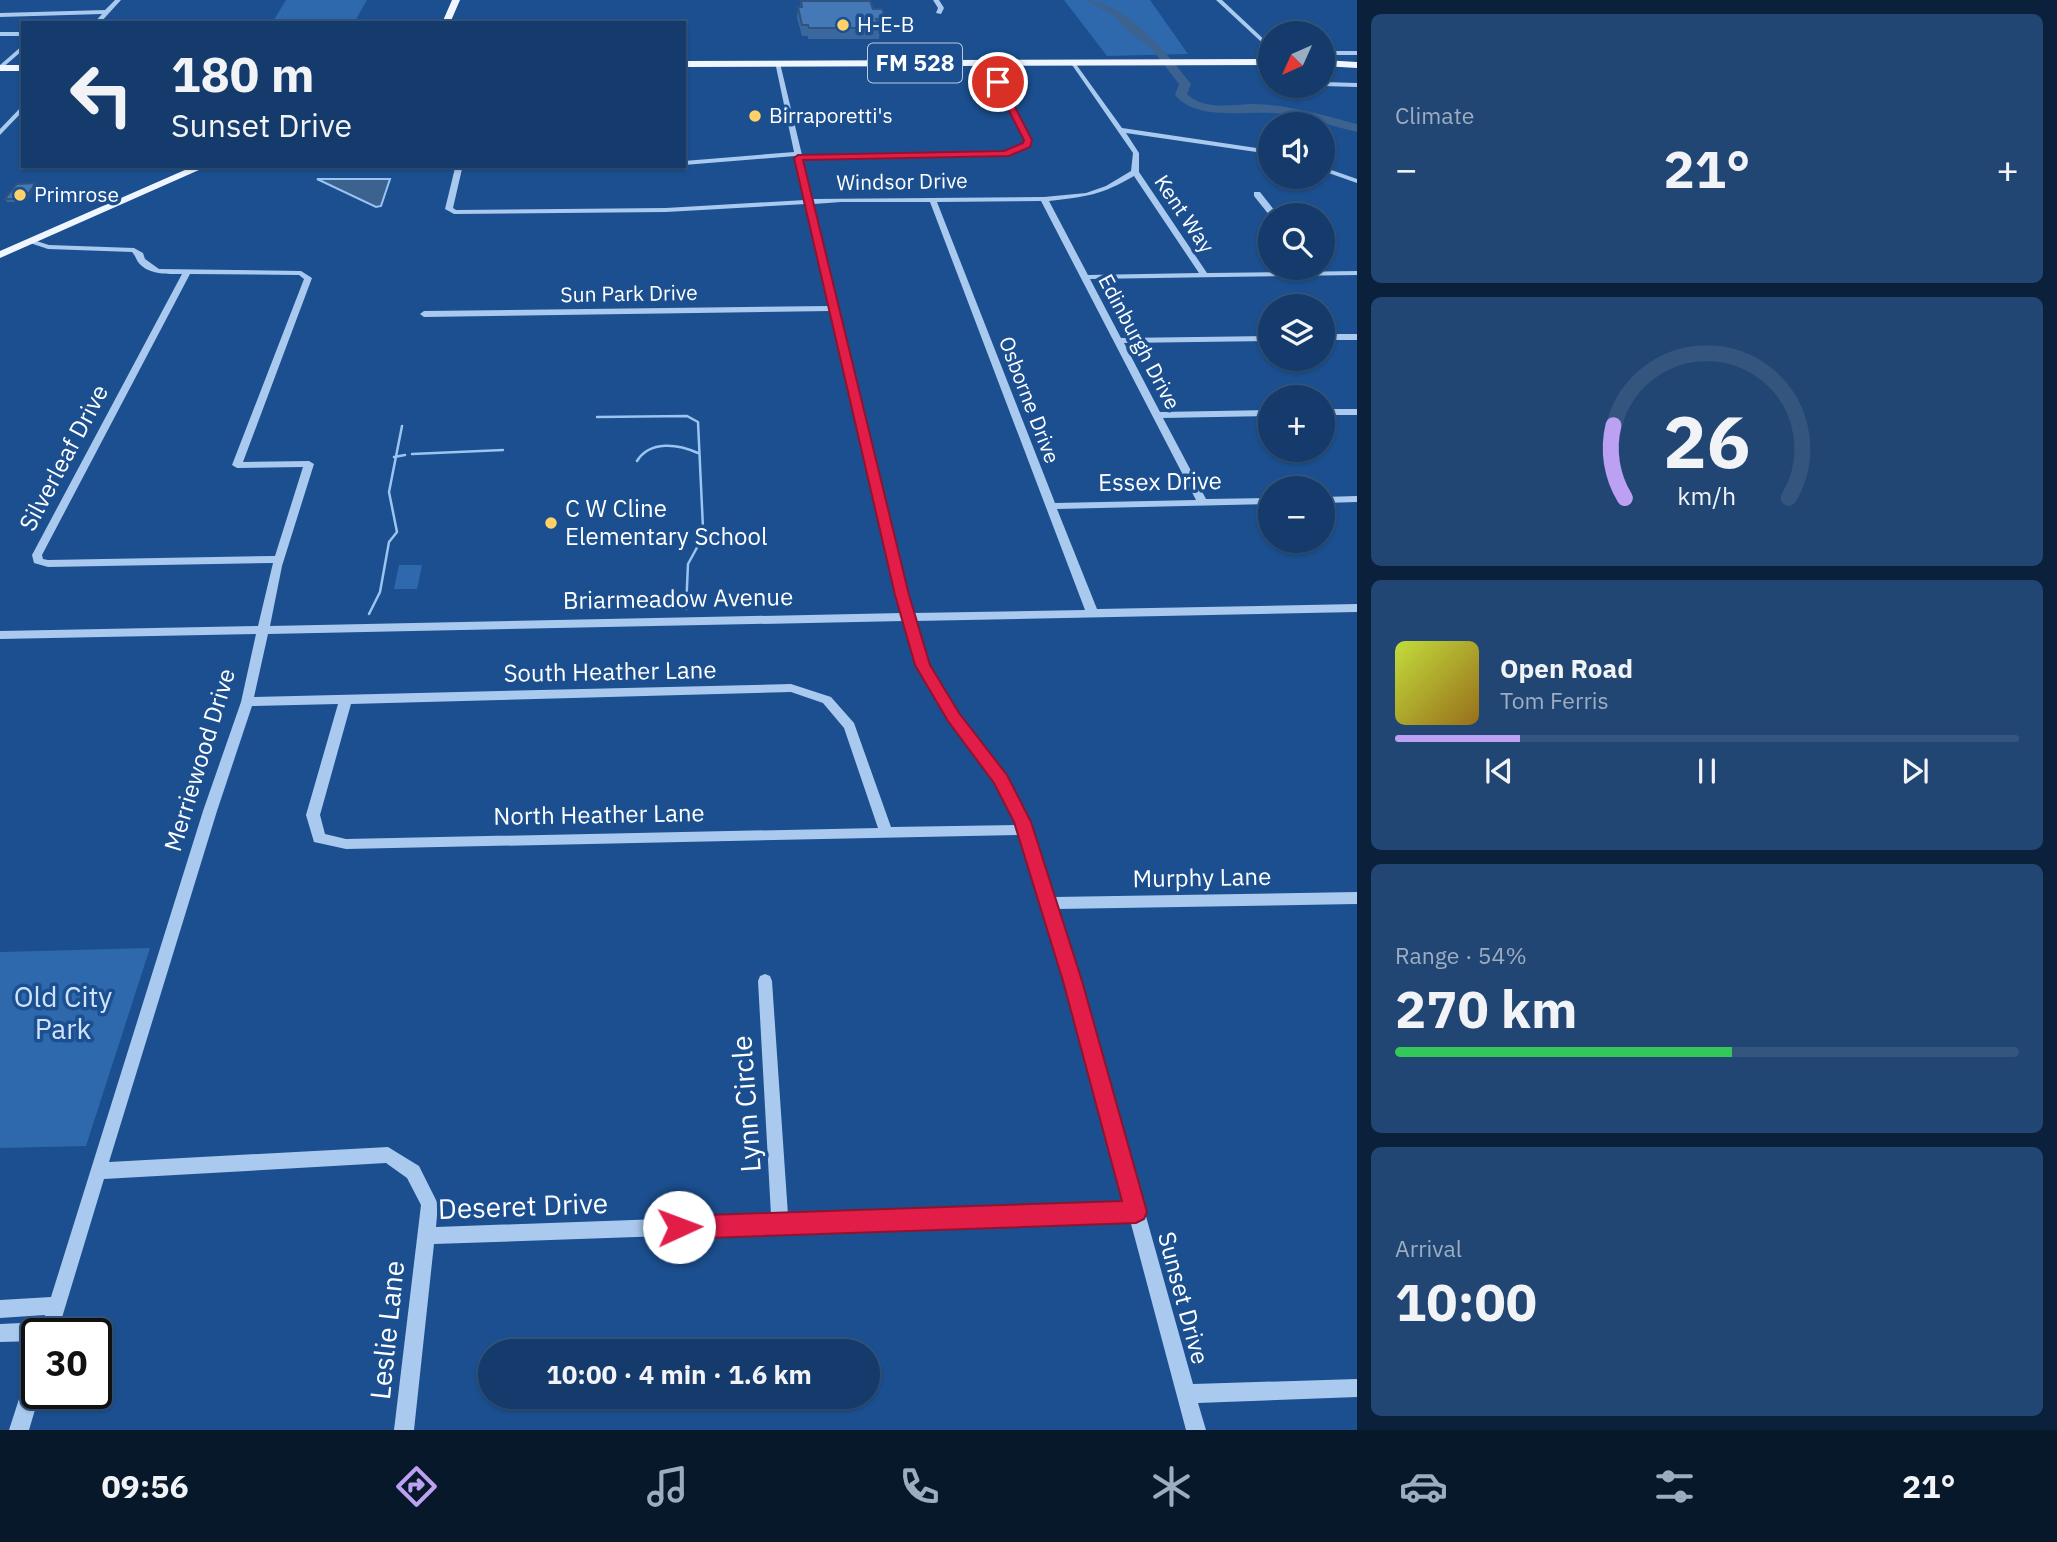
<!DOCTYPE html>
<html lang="en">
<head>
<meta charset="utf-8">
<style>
  :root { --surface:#143b6b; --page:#214673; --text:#f1f3f6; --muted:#9dadc1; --line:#33557e; --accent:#bca0f2 }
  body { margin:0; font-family:"IBM Plex Sans",sans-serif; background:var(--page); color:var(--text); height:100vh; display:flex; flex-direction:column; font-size:26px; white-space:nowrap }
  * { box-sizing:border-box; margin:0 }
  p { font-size:23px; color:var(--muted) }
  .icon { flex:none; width:38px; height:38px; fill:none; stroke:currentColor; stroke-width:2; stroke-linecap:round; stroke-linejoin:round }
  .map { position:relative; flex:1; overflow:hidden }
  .details { display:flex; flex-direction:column; gap:14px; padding:14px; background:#0b203b; width:700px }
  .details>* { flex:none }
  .banner { position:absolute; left:21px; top:21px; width:665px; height:147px; border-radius:0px; box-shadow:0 2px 5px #0004,0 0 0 2px var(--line); background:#143b6b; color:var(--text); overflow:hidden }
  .needle { width:46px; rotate:225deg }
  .fabs { position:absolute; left:1258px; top:21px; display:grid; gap:14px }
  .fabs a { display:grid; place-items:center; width:77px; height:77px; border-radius:50%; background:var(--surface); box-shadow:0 2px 5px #0004,0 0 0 2px var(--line); font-size:35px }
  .speed { position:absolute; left:21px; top:1318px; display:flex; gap:14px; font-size:35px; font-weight:700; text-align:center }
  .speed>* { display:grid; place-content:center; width:91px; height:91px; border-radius:50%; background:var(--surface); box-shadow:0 2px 5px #0004,0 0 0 2px var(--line); line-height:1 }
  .speed .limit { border:4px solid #111; border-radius:10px; background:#fff; color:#111 }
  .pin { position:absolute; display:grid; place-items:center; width:60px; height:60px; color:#fff; margin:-30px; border:4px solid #fff; border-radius:50%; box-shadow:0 2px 7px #0007 }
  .me { position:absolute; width:77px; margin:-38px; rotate:88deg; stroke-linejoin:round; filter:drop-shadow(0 0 5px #0008) }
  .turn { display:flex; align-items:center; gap:24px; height:147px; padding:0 35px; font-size:32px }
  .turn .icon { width:91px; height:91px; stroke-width:2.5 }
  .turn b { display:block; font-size:49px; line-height:60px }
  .big { font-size:52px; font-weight:800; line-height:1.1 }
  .details .tile { flex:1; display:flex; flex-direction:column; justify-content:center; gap:10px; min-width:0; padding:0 24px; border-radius:10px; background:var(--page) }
  .details .dial { align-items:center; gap:0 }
  .dial svg { height:182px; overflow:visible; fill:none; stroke:var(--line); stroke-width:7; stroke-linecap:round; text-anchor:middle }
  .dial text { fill:var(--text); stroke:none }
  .song { display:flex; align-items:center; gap:21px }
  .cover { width:84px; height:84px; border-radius:10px; background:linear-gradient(135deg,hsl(70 70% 55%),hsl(40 70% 35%)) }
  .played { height:7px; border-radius:4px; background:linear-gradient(90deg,var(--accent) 20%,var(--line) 20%) }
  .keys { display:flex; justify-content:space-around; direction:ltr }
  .heat { display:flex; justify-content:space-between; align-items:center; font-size:38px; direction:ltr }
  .charge { height:10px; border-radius:5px; background:linear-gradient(90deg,#34c759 54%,var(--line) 0) }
  .trip { position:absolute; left:478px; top:1339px; width:402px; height:70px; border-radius:35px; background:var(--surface); box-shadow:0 2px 5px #0004,0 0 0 2px var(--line); font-weight:800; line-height:70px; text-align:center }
  .tab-bar { display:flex; height:112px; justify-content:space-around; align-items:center; background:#08182b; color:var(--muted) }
  .tab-bar .icon { width:49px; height:49px }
  .tab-bar .active { color:var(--accent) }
  .tab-bar b { font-size:32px; color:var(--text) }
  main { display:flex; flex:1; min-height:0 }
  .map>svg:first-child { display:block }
  .green { fill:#2e69ad }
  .water { fill:#3c6290; stroke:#9cc4f0; stroke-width:2 }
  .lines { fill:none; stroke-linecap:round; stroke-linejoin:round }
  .stream { stroke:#9cc4f0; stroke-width:2.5 }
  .river { fill:#3c6290; fill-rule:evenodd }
  .minor { fill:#a9c9ee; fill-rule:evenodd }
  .major { fill:#f0f6ff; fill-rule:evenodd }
  .wall { fill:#3a679d }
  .shaded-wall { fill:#305480 }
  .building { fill:#4478b7; stroke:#305480; stroke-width:2 }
  .route { fill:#e11d48; stroke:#92132f; stroke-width:2 }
  .poi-dot { fill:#ffd166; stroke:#1b4f8f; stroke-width:2.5 }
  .labels { text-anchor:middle; stroke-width:7; stroke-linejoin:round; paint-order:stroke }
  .far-poi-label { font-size:21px; fill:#fff; stroke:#1b4f8f; text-anchor:start }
  .far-street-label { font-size:21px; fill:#fff; stroke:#1b4f8f }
  .shield { fill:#1b4f8f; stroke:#bbcadd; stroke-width:2 }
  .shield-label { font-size:23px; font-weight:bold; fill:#fff }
  .street-label { font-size:24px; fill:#fff; stroke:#1b4f8f }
  .poi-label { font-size:24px; fill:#fff; stroke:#1b4f8f; text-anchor:start }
  .near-park-label { font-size:28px; fill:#cfe3fa; stroke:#1b4f8f }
  .near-street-label { font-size:28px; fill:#fff; stroke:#1b4f8f }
</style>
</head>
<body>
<main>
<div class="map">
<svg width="1357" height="1430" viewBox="0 0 1357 1430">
  <rect width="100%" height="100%" fill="#1b4f8f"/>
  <path class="green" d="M286,0H367L354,23H272Z
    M1064,0H1150L1188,54L1107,56Z
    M399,565H422L417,589H394Z
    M150,948L86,1146L0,1148V952Z"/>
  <path class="water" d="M390,179L381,206L376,207L317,179Z"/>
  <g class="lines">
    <path class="stream" d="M597,417L687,416L698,422L703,528L700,542L688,564L686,609
      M412,454L503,450
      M394,457L405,455
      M637,461C650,440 678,444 698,453
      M369,614L380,592L389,542L397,532L389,492L402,426"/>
    <path class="river" d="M1084,0C1123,0 1168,54 1191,84L1187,94C1203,110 1230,105 1250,104C1286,104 1322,115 1357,124V132C1333,126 1308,118 1283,114C1251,109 1198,123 1175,95L1179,84L1151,48L1127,30L1113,15Z"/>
    <path class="minor" d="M115,0H121L100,23H94L102,14L0,17V13L105,10Z
      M933,0H939L944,8L941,14L936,13L938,8Z
      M1216,0H1222L1270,45V50Z
      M0,32H23V36H0Z
      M23,45V50L0,70V65Z
      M1323,51H1357V55H1323Z
      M1073,60L1122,128L1270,150V154L1126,133L1139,153V172L1207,273L1357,271V275L1090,279L1121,338L1270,336V341L1124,343L1160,412L1270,410V416L1163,418L1206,499L1270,498V504L1057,509L1097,609L1357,604V612L915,621L928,665L958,714L1006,776L1030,822L1054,897L1357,892V904L1057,909L1080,981L1193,1384L1357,1379V1397L1198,1403L1206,1430H1186L1130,1220L434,1244L414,1430H394L421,1205L407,1178L386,1163L104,1179L57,1334H37V1341L0,1342V1324L43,1322L45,1315L0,1318V1300L51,1297L203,811L241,702L256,634L0,639V631L258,626L273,563L48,567L34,563L32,555L182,274C167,274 148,275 138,262C136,259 135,255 132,252L48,249L30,243V239L49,245L134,248L143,253L145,259L159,269L301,271L312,278L243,462L309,461L314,464L282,566L270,626L902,613L831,311L424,317L420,314L424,311L830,306L806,204L666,212L454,214L445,209L455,168L466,166L462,169L453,208L456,210L666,208L805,200L795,156L684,165V161L794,152L775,62L780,63L802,155L1005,152L1024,144L1025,140L986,63L989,61L992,63L1031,140L1029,146L1006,156L803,159L813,199L1044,197L1086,193L1106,186L1131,171L1133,153L1070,62ZM1134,176L1199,273L1088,275L1049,201C1085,197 1102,195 1134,176ZM1041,201L1196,500L1055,503L937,202ZM841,202H930L1085,610L913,613L814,204ZM190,274L299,275L304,279L232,465L237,468L303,467L275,556L48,560L43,559L42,555ZM904,621C908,636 910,654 918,668C947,723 994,767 1017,825L891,827L854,723L831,697L791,684L254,697L268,634ZM791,692L823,703L844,728L878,828L346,839L325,834L320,815L351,704ZM338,704L306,815L314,842L346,849L1021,835L1066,981L1125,1203L788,1215L772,981L770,976L765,974L760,976L758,981L771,1215L436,1227L438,1204L419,1166L388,1147L109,1162L217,811L252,706Z
      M1323,82L1357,83V87L1323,86Z
      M23,105V111L0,135V129Z
      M1323,167L1357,179V183L1323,171Z
      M1254,192H1260L1278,215L1270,216L1254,196Z
      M1323,334H1357V340H1323Z
      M1323,409H1357V415H1323Z
      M1357,496V502L1323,503V497Z
      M37,1362V1393H40L29,1430H9L28,1371L30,1364Z"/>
    <path class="major" d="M452,0H460L450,23H442Z
      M1270,59V65L684,67V61Z
      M1323,60L1357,62V68L1323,66Z
      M0,65H23V71H0Z
      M194,166H208L0,258V251Z"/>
  </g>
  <path class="wall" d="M801,1L873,9L886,19L885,30H880L879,39H808V36H802L797,18L798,7H800Z
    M36,183L37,187L25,202H7L5,199Z"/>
  <path class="shaded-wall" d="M36,183L37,187L25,202L24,199Z"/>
  <path class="building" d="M801,1H870L873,9H882L886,19H876L880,28H809L808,25H802L798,7H802Z
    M36,183L24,199H5L17,184Z"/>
  <path class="route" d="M998,80L1002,82L1032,140L1030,147L1009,156L803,160L909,595L930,665L959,713L1007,775L1031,822L1082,981L1147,1212L1144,1219L1136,1223L679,1239L671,1235L668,1227L671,1220L679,1216L1122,1201L1063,981L1014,822L994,783L948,721L915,665L895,595L794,158L798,155L1004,151L1023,143L1024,140L994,82Z"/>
  <g class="poi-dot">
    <circle cx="843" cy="25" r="7"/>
    <circle cx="755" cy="116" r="7"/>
    <circle cx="20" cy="195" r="7"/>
    <circle cx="551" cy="523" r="7"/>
  </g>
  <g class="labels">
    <g class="far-poi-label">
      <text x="857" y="32">H-E-B</text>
      <text x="769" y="123">Birraporetti's</text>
      <text x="34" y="202">Primrose</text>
    </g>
    <g class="far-street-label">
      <text transform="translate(902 182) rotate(-1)" y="7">Windsor Drive</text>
      <text transform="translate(1184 214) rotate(56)" y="7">Kent Way</text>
      <text transform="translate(629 294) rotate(-1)" y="7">Sun Park Drive</text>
      <text transform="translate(1139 342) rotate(62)" y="7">Edinburgh Drive</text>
      <text transform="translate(1029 400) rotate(69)" y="7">Osborne Drive</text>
    </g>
    <rect class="shield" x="868" y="43.5" width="94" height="39" rx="5"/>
    <g class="shield-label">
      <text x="915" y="71">FM 528</text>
    </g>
    <g class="street-label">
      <text transform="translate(64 458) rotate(-62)" y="8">Silverleaf Drive</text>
      <text transform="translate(1160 482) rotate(-1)" y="8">Essex Drive</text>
      <text transform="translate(678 599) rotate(-1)" y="8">Briarmeadow Avenue</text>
      <text transform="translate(610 672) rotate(-1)" y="8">South Heather Lane</text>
      <text transform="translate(200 760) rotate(-73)" y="8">Merriewood Drive</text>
      <text transform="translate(599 815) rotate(-1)" y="8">North Heather Lane</text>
      <text transform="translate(1202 878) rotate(-1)" y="8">Murphy Lane</text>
      <text transform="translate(1183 1298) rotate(75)" y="8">Sunset Drive</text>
    </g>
    <g class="poi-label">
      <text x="565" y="517">C W Cline<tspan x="565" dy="28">Elementary School</tspan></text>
    </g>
    <g class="near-park-label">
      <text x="63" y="1007">Old City<tspan x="63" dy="32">Park</tspan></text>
    </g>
    <g class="near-street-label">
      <text transform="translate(746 1104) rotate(-94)" y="10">Lynn Circle</text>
      <text transform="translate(523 1206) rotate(-2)" y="10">Deseret Drive</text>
      <text transform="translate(387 1330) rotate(-84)" y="10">Leslie Lane</text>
    </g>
  </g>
</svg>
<div class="fabs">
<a><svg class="needle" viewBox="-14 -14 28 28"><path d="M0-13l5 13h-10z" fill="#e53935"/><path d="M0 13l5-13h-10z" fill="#9dadc1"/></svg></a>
<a><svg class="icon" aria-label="sound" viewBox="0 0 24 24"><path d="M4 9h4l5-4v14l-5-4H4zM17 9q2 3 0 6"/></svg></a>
<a><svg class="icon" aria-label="search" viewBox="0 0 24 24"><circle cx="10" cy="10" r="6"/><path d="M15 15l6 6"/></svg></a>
<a><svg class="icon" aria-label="layers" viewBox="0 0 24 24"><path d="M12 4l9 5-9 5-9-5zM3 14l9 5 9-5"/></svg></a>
<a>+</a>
<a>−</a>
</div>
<div class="speed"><div class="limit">30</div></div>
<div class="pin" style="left:998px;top:82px;background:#d93025"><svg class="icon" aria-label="arrive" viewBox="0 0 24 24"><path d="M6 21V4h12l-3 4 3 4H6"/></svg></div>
<svg class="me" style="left:679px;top:1227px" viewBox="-20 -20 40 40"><circle r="19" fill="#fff"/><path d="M0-13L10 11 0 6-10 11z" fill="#e11d48"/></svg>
<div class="trip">10:00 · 4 min · 1.6 km</div>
<div class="banner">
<div class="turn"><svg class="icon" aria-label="left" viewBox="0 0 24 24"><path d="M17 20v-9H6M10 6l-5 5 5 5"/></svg><div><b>180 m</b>Sunset Drive</div></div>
</div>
</div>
<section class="details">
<div class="tile"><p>Climate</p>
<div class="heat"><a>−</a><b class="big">21°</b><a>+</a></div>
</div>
<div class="tile dial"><svg viewBox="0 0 100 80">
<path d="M14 69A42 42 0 1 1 86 69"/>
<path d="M14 69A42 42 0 0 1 9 37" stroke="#bca0f2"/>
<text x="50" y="56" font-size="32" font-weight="700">26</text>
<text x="50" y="72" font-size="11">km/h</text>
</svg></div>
<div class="tile">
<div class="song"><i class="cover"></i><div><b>Open Road</b><p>Tom Ferris</p></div></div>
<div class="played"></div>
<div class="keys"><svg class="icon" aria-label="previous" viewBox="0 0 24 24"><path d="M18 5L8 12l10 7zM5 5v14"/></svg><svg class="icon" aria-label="pause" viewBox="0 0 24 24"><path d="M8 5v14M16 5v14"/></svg><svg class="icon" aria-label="next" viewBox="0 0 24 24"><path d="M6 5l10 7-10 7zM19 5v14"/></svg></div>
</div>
<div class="tile"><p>Range · 54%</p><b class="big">270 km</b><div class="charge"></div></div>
<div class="tile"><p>Arrival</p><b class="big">10:00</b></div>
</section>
</main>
<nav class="tab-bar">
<b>09:56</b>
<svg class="icon active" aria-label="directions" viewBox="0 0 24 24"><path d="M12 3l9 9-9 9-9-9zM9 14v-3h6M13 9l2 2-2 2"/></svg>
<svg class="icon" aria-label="music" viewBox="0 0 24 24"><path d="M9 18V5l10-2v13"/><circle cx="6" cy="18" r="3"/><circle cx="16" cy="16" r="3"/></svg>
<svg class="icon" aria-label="phone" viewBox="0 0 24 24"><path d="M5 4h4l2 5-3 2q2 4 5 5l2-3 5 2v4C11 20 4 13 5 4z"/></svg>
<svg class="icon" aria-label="climate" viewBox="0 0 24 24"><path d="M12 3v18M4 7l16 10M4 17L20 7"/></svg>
<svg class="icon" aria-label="car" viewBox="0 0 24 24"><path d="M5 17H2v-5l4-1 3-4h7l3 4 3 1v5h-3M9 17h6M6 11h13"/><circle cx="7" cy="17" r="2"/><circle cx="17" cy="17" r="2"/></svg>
<svg class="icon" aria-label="filters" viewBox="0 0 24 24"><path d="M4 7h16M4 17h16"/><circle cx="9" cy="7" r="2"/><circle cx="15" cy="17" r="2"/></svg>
<b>21°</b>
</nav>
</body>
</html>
